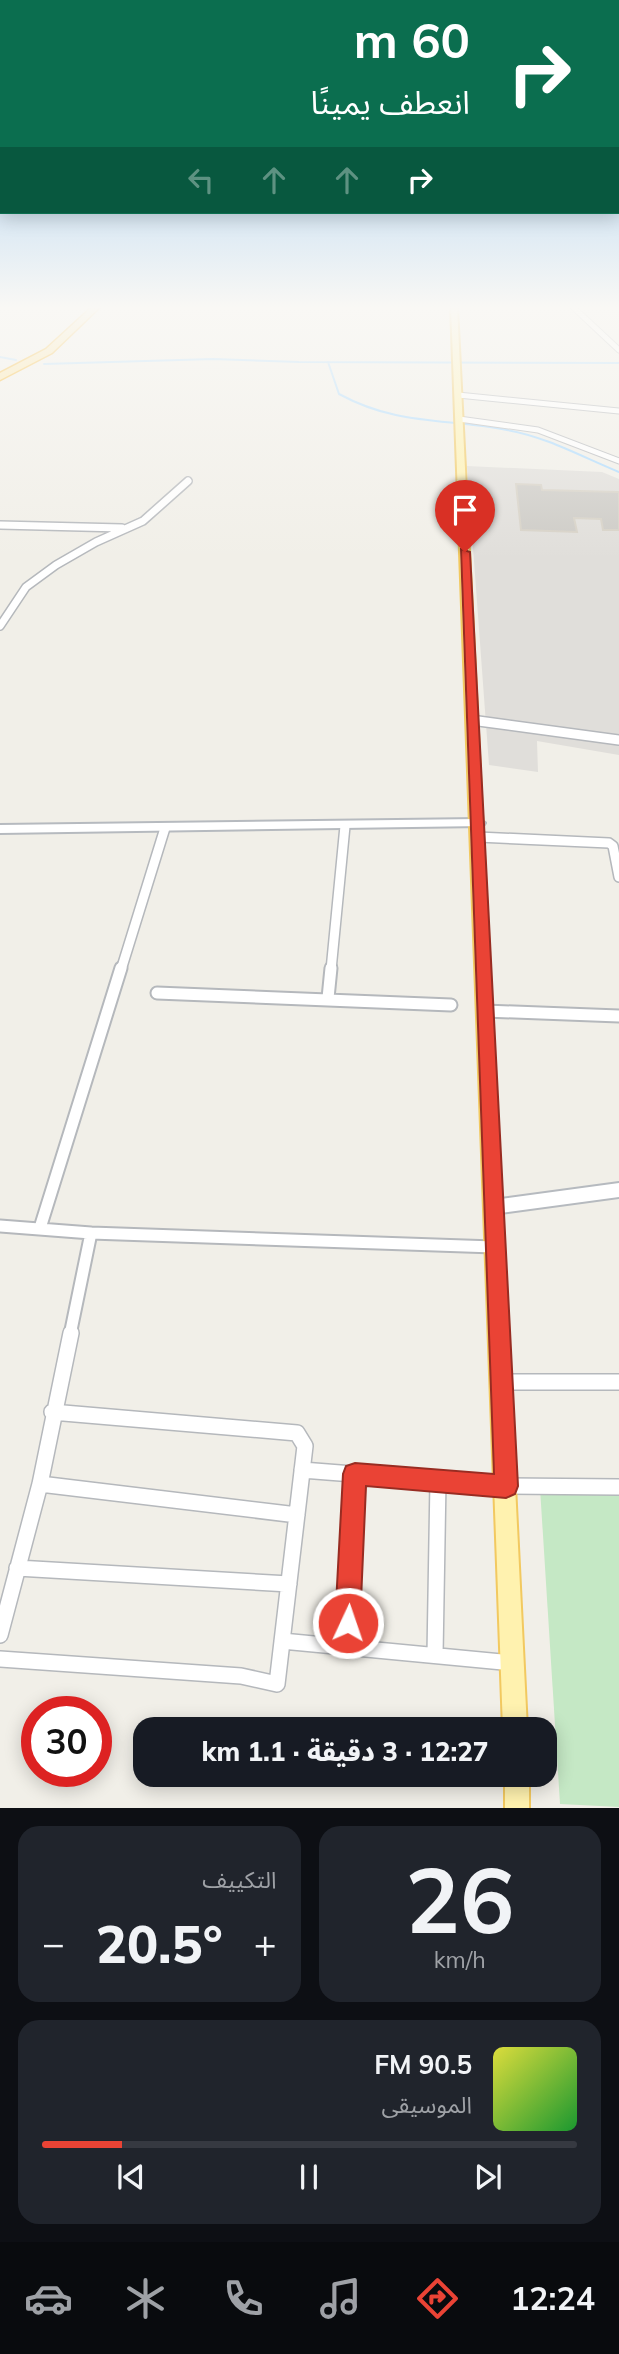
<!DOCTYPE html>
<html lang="ar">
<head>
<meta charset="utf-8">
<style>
  :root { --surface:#171b24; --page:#20242c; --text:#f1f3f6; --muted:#9ea1a6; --line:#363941; --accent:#ea4335 }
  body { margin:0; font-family:Mulish,"Noto Sans Arabic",sans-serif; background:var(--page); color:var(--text); direction:rtl; height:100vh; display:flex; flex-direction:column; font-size:26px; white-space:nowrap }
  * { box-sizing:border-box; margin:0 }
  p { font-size:23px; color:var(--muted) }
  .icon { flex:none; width:38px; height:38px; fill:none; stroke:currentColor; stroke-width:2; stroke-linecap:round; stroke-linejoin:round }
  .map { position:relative; height:1808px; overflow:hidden; direction:ltr }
  .side { display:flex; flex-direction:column; gap:18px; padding:18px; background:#0d0f14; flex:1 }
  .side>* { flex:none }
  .hud { position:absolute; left:0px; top:0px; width:620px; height:214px; box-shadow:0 4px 18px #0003; direction:rtl; background:#0b6e4f; color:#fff; overflow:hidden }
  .speed { position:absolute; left:21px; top:1696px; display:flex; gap:14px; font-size:35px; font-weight:700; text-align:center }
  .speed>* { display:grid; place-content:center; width:91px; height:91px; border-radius:50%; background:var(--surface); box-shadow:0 4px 18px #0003; line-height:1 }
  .speed .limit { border:10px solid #d22; background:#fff; color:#111 }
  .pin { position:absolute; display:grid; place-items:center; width:60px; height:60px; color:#fff; margin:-72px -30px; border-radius:50% 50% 50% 0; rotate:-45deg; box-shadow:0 0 7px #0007 }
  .pin .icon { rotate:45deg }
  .me { position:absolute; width:77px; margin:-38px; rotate:3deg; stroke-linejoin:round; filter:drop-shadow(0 0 5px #0008) }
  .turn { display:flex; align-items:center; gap:24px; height:147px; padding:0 35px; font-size:32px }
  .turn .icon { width:91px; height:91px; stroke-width:2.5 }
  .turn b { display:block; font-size:49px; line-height:60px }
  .lanes { display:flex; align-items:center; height:66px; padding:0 35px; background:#0003; justify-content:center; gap:35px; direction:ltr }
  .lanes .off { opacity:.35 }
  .big { font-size:52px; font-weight:800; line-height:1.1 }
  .side .widget { flex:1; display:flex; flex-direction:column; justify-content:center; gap:10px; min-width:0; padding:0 24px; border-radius:21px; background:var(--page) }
  .side .dial { align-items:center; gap:0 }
  .dial b { font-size:91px; line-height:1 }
  .song { display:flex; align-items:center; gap:21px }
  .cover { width:84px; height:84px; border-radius:10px; background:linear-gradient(135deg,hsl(60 70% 55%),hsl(130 70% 35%)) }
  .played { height:7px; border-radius:4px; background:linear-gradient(90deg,var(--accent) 15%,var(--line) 15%) }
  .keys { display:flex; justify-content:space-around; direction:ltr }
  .heat { display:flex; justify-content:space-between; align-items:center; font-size:38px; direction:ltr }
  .side .tiles { flex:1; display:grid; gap:18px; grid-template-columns:1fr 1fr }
  .widget:last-child { grid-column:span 2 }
  .trip { position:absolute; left:133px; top:1717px; width:424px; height:70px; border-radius:21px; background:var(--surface); box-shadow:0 4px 18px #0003; font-weight:800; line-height:70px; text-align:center; direction:rtl }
  .tabs { display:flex; height:112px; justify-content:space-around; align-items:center; background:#090b0e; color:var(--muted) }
  .tabs .icon { width:49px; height:49px }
  .tabs .active { color:var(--accent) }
  .tabs b { font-size:32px; color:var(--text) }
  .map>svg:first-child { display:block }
  .industrial { fill:#e0deda }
  .green { fill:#c5e8c5 }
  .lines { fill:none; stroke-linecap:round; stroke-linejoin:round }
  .stream { stroke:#aadaff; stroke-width:2 }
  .building { fill:#cccac5; stroke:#d6d1c6; stroke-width:2 }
  .street-far4-casing { stroke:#b5b8bc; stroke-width:7 }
  .street-far3-casing { stroke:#b5b8bc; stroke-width:10 }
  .street-far2-casing { stroke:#b5b8bc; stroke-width:12 }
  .street-far1-casing { stroke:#b5b8bc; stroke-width:15 }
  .street-casing { stroke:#b5b8bc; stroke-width:18 }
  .secondary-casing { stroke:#b6babf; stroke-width:4 }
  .primary-casing { stroke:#f2c960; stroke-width:4 }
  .highway-casing { stroke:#f9ab00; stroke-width:3 }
  .street-far4 { stroke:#fff; stroke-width:5 }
  .street-far3 { stroke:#fff; stroke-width:7 }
  .street-far2 { stroke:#fff; stroke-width:9 }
  .street-far1 { stroke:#fff; stroke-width:11 }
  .street { stroke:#fff; stroke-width:15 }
  .secondary { fill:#fff; fill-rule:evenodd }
  .primary { fill:#fff2af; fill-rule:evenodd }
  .highway { fill:#fde293; fill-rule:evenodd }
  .route { fill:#ea4335; stroke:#982c22; stroke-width:2 }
</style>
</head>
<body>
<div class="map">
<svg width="619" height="1808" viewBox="0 0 619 1808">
  <rect width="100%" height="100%" fill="#f1efe8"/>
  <path class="industrial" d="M467,466L602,472L619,479V755L537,741L538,772L489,765Z"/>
  <path class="green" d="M540,1488L619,1490V1807L560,1804Z"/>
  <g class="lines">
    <path class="stream" d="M0,357L16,360
      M328,362L339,394C398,426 445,418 507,430C547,437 582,457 619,472
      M44,364L213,359L299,362L619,363"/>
  </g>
  <path class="building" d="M516,484L541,485L542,490L619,492V530H603L601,519L574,518L577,532L521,530Z"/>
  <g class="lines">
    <g class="street-far4-casing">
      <path id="street-far4" d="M572,306L619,350
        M458,395L619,411
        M459,419L538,430L619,461"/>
    </g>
    <g class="street-far3-casing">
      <path id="street-far3" d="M0,525L122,528
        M0,626L26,587L56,565L96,542L143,521L188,481"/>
    </g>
    <g class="street-far2-casing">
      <path id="street-far2" d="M471,720L619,740
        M478,837L609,843L613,846L619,877
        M121,970L165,828
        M331,970L345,826"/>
    </g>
    <g class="street-far1-casing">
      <path id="street-far1" d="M157,993L451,1005
        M328,998L331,968
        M485,1011L619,1016
        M0,1226L91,1233
        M40,1228L121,968
        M70,1335L91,1233L494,1247"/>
    </g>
    <g class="street-casing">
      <path id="street" d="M502,1382H619
        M302,1470L506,1486L619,1487
        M40,1484L297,1515
        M17,1568L289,1584
        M0,1635L40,1484L71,1333
        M282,1641L512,1663
        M346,1647L355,1474
        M435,1655L438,1481
        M0,1659L241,1676L277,1684L305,1446L297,1433L52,1412"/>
    </g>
    <g class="secondary-casing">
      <path id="secondary" d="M478,819L485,823L483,826L0,833V825Z
        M619,1183V1197L493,1214L487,1212L484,1207L487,1202L493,1200Z"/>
    </g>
    <g class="primary-casing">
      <path id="primary" d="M451,306H457L527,1729H503Z
        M505,1774H529V1808H505Z"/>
    </g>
    <g class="highway-casing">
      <path id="highway" d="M93,306H101L52,353L0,380V373L46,349Z"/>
    </g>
    <use href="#street-far4" class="street-far4"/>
    <use href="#street-far3" class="street-far3"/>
    <use href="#street-far2" class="street-far2"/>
    <use href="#street-far1" class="street-far1"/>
    <use href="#street" class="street"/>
    <use href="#secondary" class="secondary"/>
    <use href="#primary" class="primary"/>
    <use href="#highway" class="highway"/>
  </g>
  <linearGradient id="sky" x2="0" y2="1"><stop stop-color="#8fc3f1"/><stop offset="0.55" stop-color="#f9f8f5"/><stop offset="1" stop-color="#f9f8f5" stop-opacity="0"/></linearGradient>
  <rect width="619" height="559" fill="url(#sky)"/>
  <path class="route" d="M461,549L470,552L518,1486L515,1494L506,1498L366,1486L360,1623L357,1632L348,1636L338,1632L335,1623L343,1474L346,1466L355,1463L494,1474Z"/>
</svg>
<div class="speed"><div class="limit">30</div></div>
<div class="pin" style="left:465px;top:552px;background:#d93025"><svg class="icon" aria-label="arrive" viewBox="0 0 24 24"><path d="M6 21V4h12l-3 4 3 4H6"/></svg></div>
<svg class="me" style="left:348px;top:1623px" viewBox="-20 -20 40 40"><circle r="17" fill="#ea4335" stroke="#fff" stroke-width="3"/><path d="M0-11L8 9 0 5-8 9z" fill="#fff"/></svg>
<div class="trip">12:27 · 3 دقيقة · 1.1 km</div>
<div class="hud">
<div class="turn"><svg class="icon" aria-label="right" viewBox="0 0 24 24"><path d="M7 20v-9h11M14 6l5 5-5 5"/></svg><div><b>60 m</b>انعطف يمينًا</div></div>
<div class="lanes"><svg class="icon off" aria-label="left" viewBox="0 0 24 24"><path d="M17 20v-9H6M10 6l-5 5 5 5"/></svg><svg class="icon off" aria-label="ahead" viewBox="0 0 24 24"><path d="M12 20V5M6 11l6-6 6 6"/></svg><svg class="icon off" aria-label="ahead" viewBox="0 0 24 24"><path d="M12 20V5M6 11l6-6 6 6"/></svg><svg class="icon" aria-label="right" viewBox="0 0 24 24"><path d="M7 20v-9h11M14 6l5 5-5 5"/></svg></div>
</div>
</div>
<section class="side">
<div class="tiles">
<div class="widget dial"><b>26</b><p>km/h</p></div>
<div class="widget"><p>التكييف</p>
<div class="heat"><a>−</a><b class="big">20.5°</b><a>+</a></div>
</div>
<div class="widget">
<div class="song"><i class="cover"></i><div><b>90.5 FM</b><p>الموسيقى</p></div></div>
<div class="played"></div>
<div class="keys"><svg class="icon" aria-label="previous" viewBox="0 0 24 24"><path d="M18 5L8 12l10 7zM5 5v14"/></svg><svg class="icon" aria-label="pause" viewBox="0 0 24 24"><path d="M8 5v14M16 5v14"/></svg><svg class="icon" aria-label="next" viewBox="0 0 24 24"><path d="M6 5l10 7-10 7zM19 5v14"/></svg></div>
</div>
</div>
</section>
<nav class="tabs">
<b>12:24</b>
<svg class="icon active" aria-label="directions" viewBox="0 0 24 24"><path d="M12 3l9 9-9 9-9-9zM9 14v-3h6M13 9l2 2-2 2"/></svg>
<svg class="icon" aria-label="music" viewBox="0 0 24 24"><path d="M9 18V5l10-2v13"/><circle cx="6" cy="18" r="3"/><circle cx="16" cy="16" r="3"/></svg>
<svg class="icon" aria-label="phone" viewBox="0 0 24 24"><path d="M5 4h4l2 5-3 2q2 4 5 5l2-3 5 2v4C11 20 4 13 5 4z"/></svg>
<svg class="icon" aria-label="climate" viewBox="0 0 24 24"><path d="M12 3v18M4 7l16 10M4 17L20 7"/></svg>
<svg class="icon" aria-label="car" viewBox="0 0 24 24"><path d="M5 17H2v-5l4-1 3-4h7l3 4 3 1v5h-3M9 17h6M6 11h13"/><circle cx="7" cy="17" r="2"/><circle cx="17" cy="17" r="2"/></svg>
</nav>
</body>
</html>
